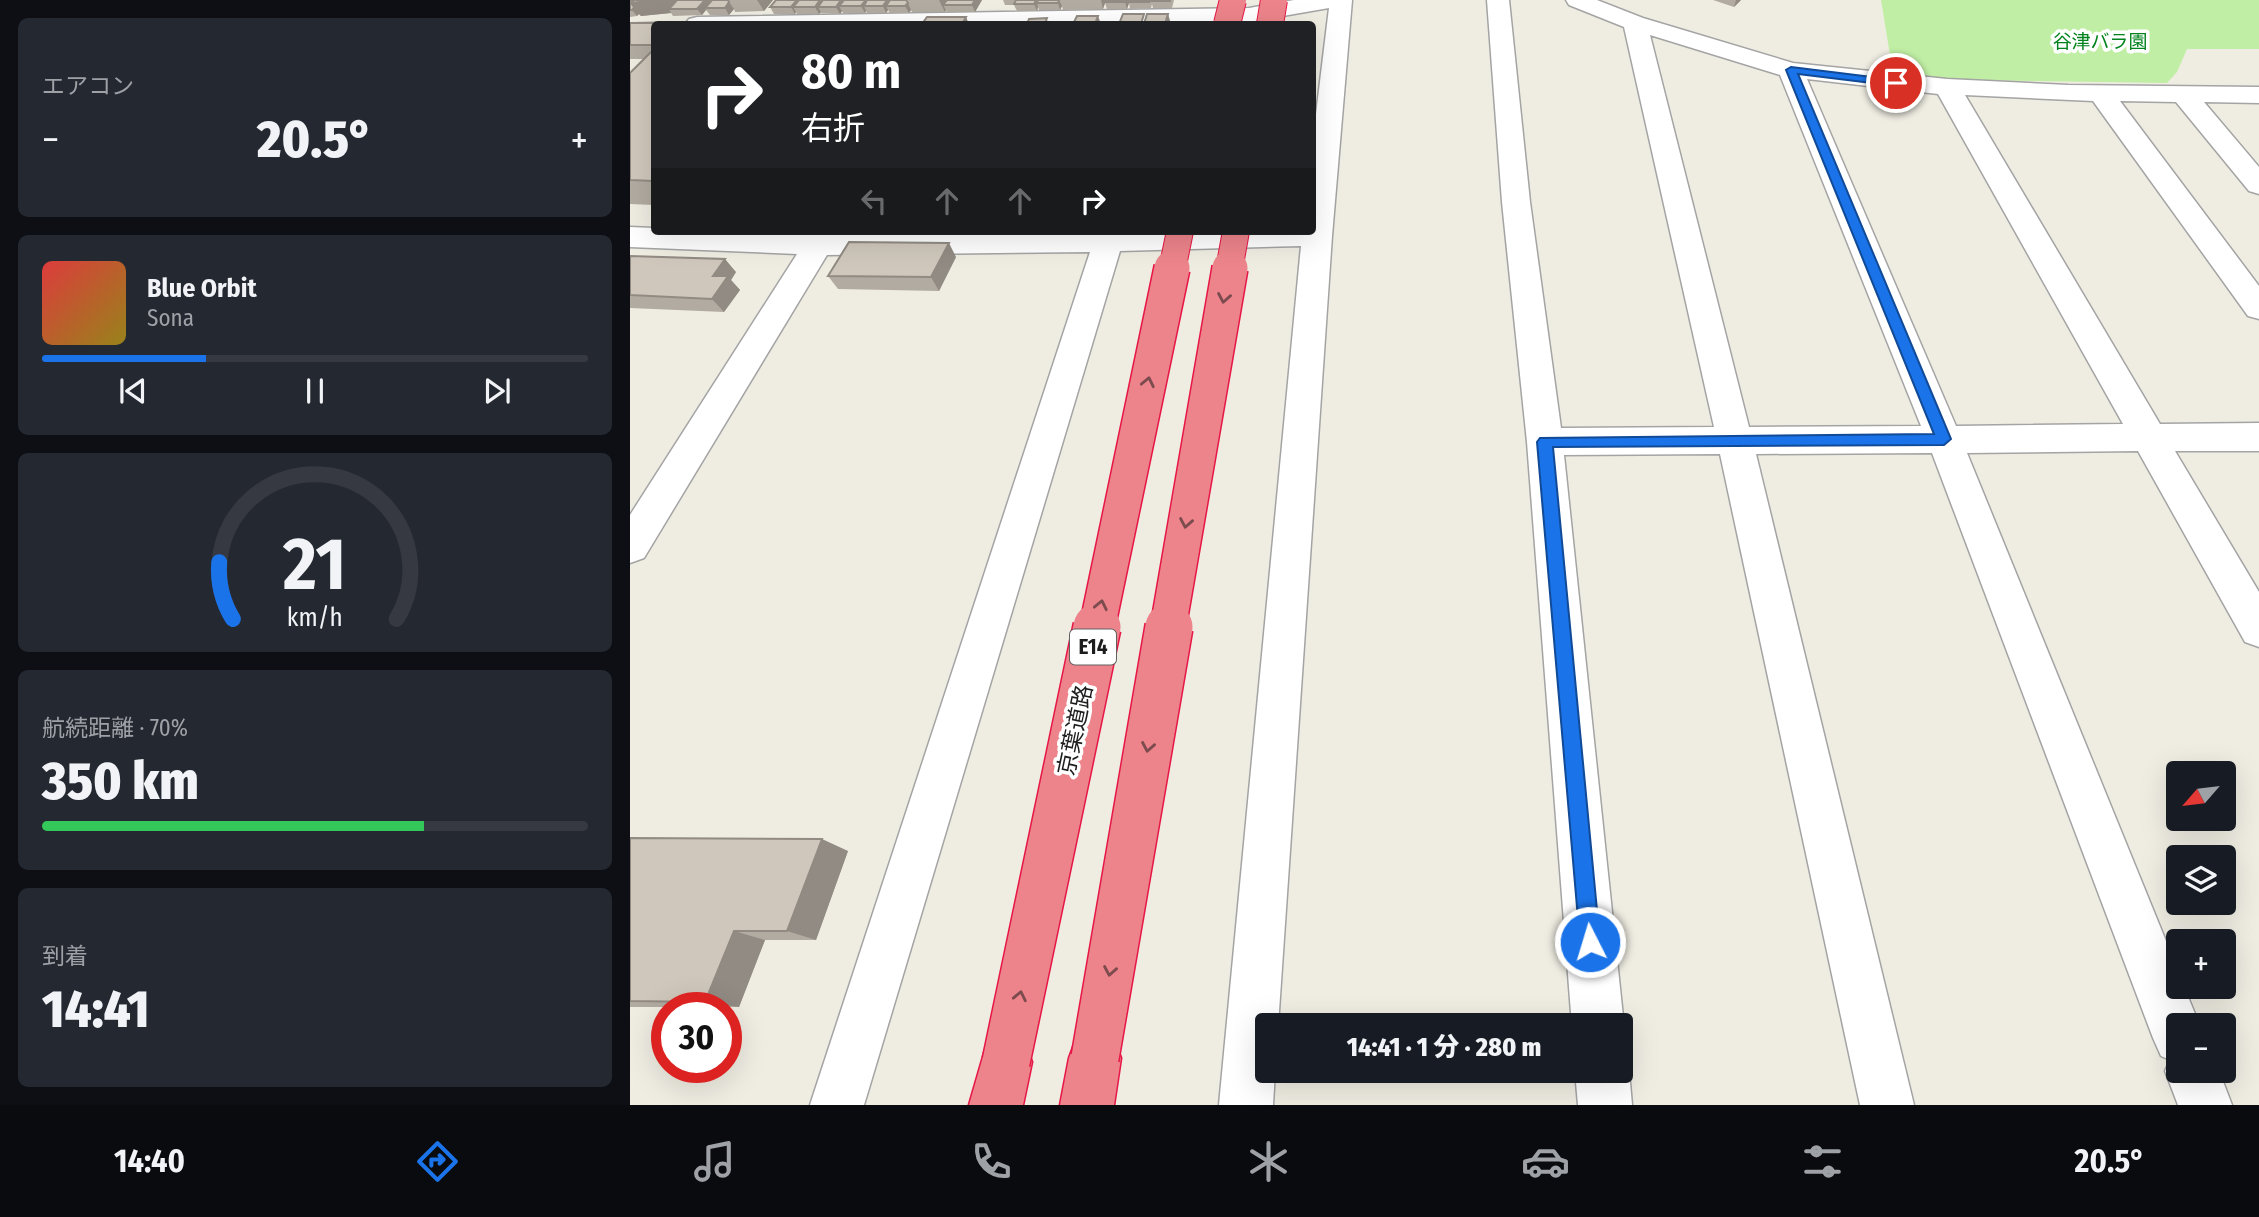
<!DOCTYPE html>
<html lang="ja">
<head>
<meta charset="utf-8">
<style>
  :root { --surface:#171b24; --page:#242831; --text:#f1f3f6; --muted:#9ea1a6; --line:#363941; --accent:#1a73e8 }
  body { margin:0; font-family:"Fira Sans Condensed","Noto Sans JP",sans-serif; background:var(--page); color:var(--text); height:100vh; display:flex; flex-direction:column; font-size:26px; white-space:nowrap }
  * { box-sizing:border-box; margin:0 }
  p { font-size:23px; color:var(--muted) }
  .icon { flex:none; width:38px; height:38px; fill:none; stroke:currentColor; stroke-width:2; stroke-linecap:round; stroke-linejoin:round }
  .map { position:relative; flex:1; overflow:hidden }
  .details { display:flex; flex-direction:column; gap:18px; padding:18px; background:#0d0f14; width:630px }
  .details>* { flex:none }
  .top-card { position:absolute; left:21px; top:21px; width:665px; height:214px; border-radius:7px; box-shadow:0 7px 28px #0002; background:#202124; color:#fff; overflow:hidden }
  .needle { width:46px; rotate:242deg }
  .tools { position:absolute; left:1536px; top:761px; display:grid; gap:14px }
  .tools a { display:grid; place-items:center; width:70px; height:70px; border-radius:7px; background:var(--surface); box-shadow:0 7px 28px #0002; font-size:35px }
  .speed { position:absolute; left:21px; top:992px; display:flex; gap:14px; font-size:35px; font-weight:700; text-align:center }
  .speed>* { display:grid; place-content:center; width:91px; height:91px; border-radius:50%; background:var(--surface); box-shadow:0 7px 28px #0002; line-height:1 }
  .speed .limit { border:10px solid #d22; background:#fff; color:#111 }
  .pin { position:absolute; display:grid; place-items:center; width:60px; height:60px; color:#fff; margin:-30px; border:4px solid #fff; border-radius:50%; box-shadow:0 2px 7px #0007 }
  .me { position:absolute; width:77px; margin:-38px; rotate:355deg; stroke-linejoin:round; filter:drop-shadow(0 0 5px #0008) }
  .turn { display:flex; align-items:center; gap:24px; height:147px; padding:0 35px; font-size:32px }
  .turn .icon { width:91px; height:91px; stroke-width:2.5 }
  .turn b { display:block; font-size:49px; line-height:60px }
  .lanes { display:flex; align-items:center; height:66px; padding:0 35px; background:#0003; justify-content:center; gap:35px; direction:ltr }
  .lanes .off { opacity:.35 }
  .big { font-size:52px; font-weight:800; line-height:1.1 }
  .details .tile { flex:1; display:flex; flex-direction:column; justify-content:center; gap:10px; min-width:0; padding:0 24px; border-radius:10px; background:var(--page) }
  .details .dial { align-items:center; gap:0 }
  .dial svg { height:182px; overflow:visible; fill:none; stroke:var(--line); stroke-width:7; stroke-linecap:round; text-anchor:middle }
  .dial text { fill:var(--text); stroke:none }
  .song { display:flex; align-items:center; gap:21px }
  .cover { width:84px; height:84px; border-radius:10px; background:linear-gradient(135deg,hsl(0 70% 55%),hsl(50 70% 35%)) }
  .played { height:7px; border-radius:4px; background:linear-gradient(90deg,var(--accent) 30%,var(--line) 30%) }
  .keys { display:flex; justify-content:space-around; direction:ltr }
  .heat { display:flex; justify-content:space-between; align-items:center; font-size:38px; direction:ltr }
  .charge { height:10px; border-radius:5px; background:linear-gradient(90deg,#34c759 70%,var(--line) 0) }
  .trip { position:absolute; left:625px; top:1013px; width:378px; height:70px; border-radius:7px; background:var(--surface); box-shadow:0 7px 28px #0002; font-weight:800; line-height:70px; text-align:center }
  .tabs { display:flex; height:112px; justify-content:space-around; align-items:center; background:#090b0e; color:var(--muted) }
  .tabs .icon { width:49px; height:49px }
  .tabs .active { color:var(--accent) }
  .tabs b { font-size:32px; color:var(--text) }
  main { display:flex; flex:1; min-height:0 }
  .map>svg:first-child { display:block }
  .grass { fill:#c0eea4 }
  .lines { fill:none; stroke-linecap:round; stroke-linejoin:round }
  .minor-casing { stroke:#a4a4a4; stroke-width:3 }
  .highway-casing { stroke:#e61746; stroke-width:3 }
  .minor { fill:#fff; fill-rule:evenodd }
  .highway { fill:#ed848b; fill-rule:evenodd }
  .highway-bridge-far2-casing { stroke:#e61746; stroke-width:28; stroke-linecap:butt }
  .highway-bridge-far1-casing { stroke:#e61746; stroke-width:38; stroke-linecap:butt }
  .highway-bridge-casing { stroke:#e61746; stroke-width:50; stroke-linecap:butt }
  .highway-bridge-far2 { stroke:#ed848b; stroke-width:26 }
  .highway-bridge-far1 { stroke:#ed848b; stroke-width:35 }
  .highway-bridge { stroke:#ed848b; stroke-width:47 }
  .wall { fill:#b2aba1 }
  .shaded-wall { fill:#918b83 }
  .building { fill:#cfc7bb; stroke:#918b83; stroke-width:2 }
  .oneway { stroke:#7b4b4e }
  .route { fill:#1a73e8; stroke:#114b97; stroke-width:2 }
  .labels { text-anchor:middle; stroke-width:7; stroke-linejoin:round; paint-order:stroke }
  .far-park-label { font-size:19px; fill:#03831d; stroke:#fff }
  .shield { fill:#fff; stroke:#616161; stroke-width:2 }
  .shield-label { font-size:21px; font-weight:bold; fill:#1d1d1d }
  .street-label { font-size:23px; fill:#1d1d1d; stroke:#fff }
</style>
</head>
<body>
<main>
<section class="details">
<div class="tile"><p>エアコン</p>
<div class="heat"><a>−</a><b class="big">20.5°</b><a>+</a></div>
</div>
<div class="tile">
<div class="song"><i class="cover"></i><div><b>Blue Orbit</b><p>Sona</p></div></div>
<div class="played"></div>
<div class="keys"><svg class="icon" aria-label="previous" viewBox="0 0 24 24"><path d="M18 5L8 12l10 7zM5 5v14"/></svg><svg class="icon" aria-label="pause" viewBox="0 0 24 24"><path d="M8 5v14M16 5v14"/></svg><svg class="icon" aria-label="next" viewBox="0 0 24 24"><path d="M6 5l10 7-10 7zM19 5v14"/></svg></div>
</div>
<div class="tile dial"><svg viewBox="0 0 100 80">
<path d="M14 69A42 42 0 1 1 86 69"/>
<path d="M14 69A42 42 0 0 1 8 44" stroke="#1a73e8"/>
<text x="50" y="56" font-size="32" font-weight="700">21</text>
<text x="50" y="72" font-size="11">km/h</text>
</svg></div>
<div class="tile"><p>航続距離 · 70%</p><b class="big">350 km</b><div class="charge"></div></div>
<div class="tile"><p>到着</p><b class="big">14:41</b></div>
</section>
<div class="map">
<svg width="1629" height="1105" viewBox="0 0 1629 1105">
  <rect width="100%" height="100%" fill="#efede2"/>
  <path class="grass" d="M1251,0H1629V49H1557L1547,72L1537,83L1264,79Z"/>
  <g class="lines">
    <g class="minor-casing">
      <path id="minor" d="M664,0H722L702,236L648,1026H637V1071H645L643,1105H589L671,246L490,251L234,1105H180L460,252L197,255L14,558L0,563V515L167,254L0,247V227L24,228V231L180,235L183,231H214L211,235L682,231V147L699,8L619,22L55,24L59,19L67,17L619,8Z
        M857,0H879L900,202L931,428L1084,427L994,27L939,5L936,0H967L1013,18L1163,63L1317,79L1438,85L1629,87V103L1574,102L1629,167V194L1619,191L1546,102L1490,101L1629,286V319L1618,316L1463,101L1335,95L1530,424L1629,423V451H1545L1629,592V647L1615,642L1508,451L1337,453L1549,973V987H1554L1570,1026H1549V1071H1589L1602,1105H1548L1535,1071L1540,1060L1531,1056L1523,1038L1302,453L1126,454L1284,1105H1230L1090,454L934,455L994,1026L990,1034V1026H942L897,442L872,202ZM1020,35L1150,75L1291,426L1119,427ZM1177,79L1308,94L1493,424L1326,426Z
        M991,1052L999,1071L1002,1105H948L945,1071H990Z"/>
    </g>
    <g class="highway-casing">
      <path id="highway" d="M465,1032L484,1039L491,1058L484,1105H430L439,1058L446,1039Z
        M376,1036L395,1043L402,1062L393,1105H339L357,1043Z"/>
    </g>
    <use href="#minor" class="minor"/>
    <use href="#highway" class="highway"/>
    <g class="highway-bridge-far2-casing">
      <path id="highway-bridge-far2" d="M597,24L603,0
        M640,24L644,0
        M542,270L550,231
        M599,270L606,231"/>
    </g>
    <g class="highway-bridge-far1-casing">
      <path id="highway-bridge-far1" d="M467,628L542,268
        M538,628L600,268"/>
    </g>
    <g class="highway-bridge-casing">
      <path id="highway-bridge" d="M465,1058L539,627
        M376,1062L467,627"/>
    </g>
    <use href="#highway-bridge-far2" class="highway-bridge-far2"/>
    <use href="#highway-bridge-far1" class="highway-bridge-far1"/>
    <use href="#highway-bridge" class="highway-bridge"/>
  </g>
  <path class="wall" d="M0,0H143L134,11L105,12L104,9L99,15H80L76,10L72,15L43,16L41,13L11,16L9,14L7,16L0,17Z
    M146,0H352L345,12H317L316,10L315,12H282L281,10L279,13H260L258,10L256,13H237L236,11L235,13H213L212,11L210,14L191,13V12L189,14H167L166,12L165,14H144L140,7Z
    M373,0H544L542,8H523L522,4L521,8L500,9L499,3L497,9H477L475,3L473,9L433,10L432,6L430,10H409L408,7L407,11H387L384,5H375Z
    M1083,0H1111L1104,7Z
    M0,23L24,24V205L0,204V73L15,59H0Z
    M0,256L106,272L101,280L110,290L94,312L0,308Z
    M326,257L309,291L208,289L198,276Z
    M0,838L218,851L186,940H135L109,1007H0Z"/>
  <path class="shaded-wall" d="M26,0H53L39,9L41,13L11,16L9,14L7,16L2,10L1,3Z
    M75,0H81L75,8L76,10L72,15L67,9Z
    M127,0H143L134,11Z
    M167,0H176L163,7L166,12L165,14L161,7Z
    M190,0H199L188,7L191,12L189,14L185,7Z
    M211,0H220L209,6L212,11L210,14L206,7Z
    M236,0H244L234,6L236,11L235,13L231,6Z
    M257,0H265L256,6L258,10L256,13L253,6Z
    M309,0H321L313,5L316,10L315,12Z
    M345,0H352L345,12L342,5Z
    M406,0H411L407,3L408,7L407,11L404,4Z
    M429,0L432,6L430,10L428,3Z
    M471,0H476L473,9Z
    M496,0H500L497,9L495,2Z
    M1106,0H1111L1104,7Z
    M99,2L104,9L99,15L95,8Z
    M278,3L281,10L279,13L275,6Z
    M538,14L541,24H535Z
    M468,16L471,24H465Z
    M336,17L339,24H332Z
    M319,243L326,257L309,291L301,277Z
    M95,259L106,272L101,280L110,290L94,312L82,299L83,276Z
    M192,839L218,851L186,940L157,931Z
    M104,931L135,940L109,1007L75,1002Z"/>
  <path class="building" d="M0,0H4L1,3L4,7L2,10H0Z
    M4,0H26L1,3Z
    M47,0H75L67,9H39Z
    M82,0H98L99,2L95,8H75Z
    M146,0H167L161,7H140Z
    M169,0H190L185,7H163Z
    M193,0H211L206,7H188Z
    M214,0H236L231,6H209Z
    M237,0H257L253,6H234Z
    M260,0H276L278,3L275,6H256Z
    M317,0H345L342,5H313Z
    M386,0H406L404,4H384Z
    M408,0H429L428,3H407Z
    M476,0H496L495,2H475Z
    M499,0H519V2H498Z
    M521,0H540V1H521Z
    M493,14H514L511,24H489Z
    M517,14H538L535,24H514Z
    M447,16H468L465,24H443Z
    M297,17H336L332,24H292Z
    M417,18L415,24H397L399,19Z
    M52,22L50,24H24V45H0V23Z
    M380,22H398L397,24H378Z
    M425,22H444L443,24H424Z
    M364,23H376L375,24H364Z
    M21,52H24V181L0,180V73Z
    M219,242L319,243L301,277L198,276Z
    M0,256L95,259L83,276H98L82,299L0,295Z
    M0,838L192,839L157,931H104L75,1002L0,1001Z"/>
  <defs><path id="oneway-chevron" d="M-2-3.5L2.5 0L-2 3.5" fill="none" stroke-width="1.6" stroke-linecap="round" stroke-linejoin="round" transform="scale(1.75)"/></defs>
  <g class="oneway">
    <use href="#oneway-chevron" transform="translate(594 298) rotate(100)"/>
    <use href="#oneway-chevron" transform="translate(518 382) rotate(-78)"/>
    <use href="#oneway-chevron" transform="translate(556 523) rotate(100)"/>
    <use href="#oneway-chevron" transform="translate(471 605) rotate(-78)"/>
    <use href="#oneway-chevron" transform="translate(518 747) rotate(100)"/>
    <use href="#oneway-chevron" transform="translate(480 971) rotate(100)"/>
    <use href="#oneway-chevron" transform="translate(390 996) rotate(-78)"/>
  </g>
  <path class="route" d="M1161,67L1266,80L1272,83L1266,86L1168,74L1321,439L1314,445L923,447L970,942L967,949L960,952L953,949L950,942L907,442L910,438L1304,434L1156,70Z"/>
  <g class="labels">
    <g class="far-park-label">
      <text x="1470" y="48">谷津バラ園</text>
    </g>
    <rect class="shield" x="440" y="629.5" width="46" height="35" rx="5"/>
    <g class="shield-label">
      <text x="463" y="654">E14</text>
    </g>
    <g class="street-label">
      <text transform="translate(445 730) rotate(-78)" y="8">京葉道路</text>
    </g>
  </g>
</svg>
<div class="tools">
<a><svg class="needle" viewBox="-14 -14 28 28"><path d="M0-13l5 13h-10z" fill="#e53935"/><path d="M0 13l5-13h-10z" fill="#9ea1a6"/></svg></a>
<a><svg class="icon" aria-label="layers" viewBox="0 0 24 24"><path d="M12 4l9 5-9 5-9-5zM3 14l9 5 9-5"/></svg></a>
<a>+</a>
<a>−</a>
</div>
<div class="speed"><div class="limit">30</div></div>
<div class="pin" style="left:1266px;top:83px;background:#d93025"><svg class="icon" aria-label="arrive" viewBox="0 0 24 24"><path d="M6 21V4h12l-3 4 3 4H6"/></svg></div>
<svg class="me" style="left:960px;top:942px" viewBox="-20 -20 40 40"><circle r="17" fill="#1a73e8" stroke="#fff" stroke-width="3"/><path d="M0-11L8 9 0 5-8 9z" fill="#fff"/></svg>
<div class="trip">14:41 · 1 分 · 280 m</div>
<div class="top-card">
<div class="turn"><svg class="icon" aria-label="right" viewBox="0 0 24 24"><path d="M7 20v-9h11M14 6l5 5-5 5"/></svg><div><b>80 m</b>右折</div></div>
<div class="lanes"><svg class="icon off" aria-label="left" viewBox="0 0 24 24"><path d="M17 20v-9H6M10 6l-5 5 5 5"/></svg><svg class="icon off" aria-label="ahead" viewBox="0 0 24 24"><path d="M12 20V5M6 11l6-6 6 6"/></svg><svg class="icon off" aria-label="ahead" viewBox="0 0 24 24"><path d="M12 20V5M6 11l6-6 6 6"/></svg><svg class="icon" aria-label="right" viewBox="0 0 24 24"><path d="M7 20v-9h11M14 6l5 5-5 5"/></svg></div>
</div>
</div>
</main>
<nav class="tabs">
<b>14:40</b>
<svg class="icon active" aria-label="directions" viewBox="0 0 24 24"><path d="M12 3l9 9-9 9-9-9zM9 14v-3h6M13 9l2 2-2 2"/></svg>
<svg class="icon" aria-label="music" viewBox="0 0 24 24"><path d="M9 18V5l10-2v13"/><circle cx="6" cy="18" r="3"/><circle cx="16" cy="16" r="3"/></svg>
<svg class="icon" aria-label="phone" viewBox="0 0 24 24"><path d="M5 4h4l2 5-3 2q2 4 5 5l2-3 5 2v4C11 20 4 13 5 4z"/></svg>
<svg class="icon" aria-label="climate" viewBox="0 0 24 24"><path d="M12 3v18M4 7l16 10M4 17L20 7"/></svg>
<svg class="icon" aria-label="car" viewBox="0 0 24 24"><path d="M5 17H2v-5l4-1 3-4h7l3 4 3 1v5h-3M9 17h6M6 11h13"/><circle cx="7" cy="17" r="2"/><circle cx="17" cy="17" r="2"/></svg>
<svg class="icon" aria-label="filters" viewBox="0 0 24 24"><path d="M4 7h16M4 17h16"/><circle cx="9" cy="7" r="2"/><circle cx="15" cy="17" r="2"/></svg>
<b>20.5°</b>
</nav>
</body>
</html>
